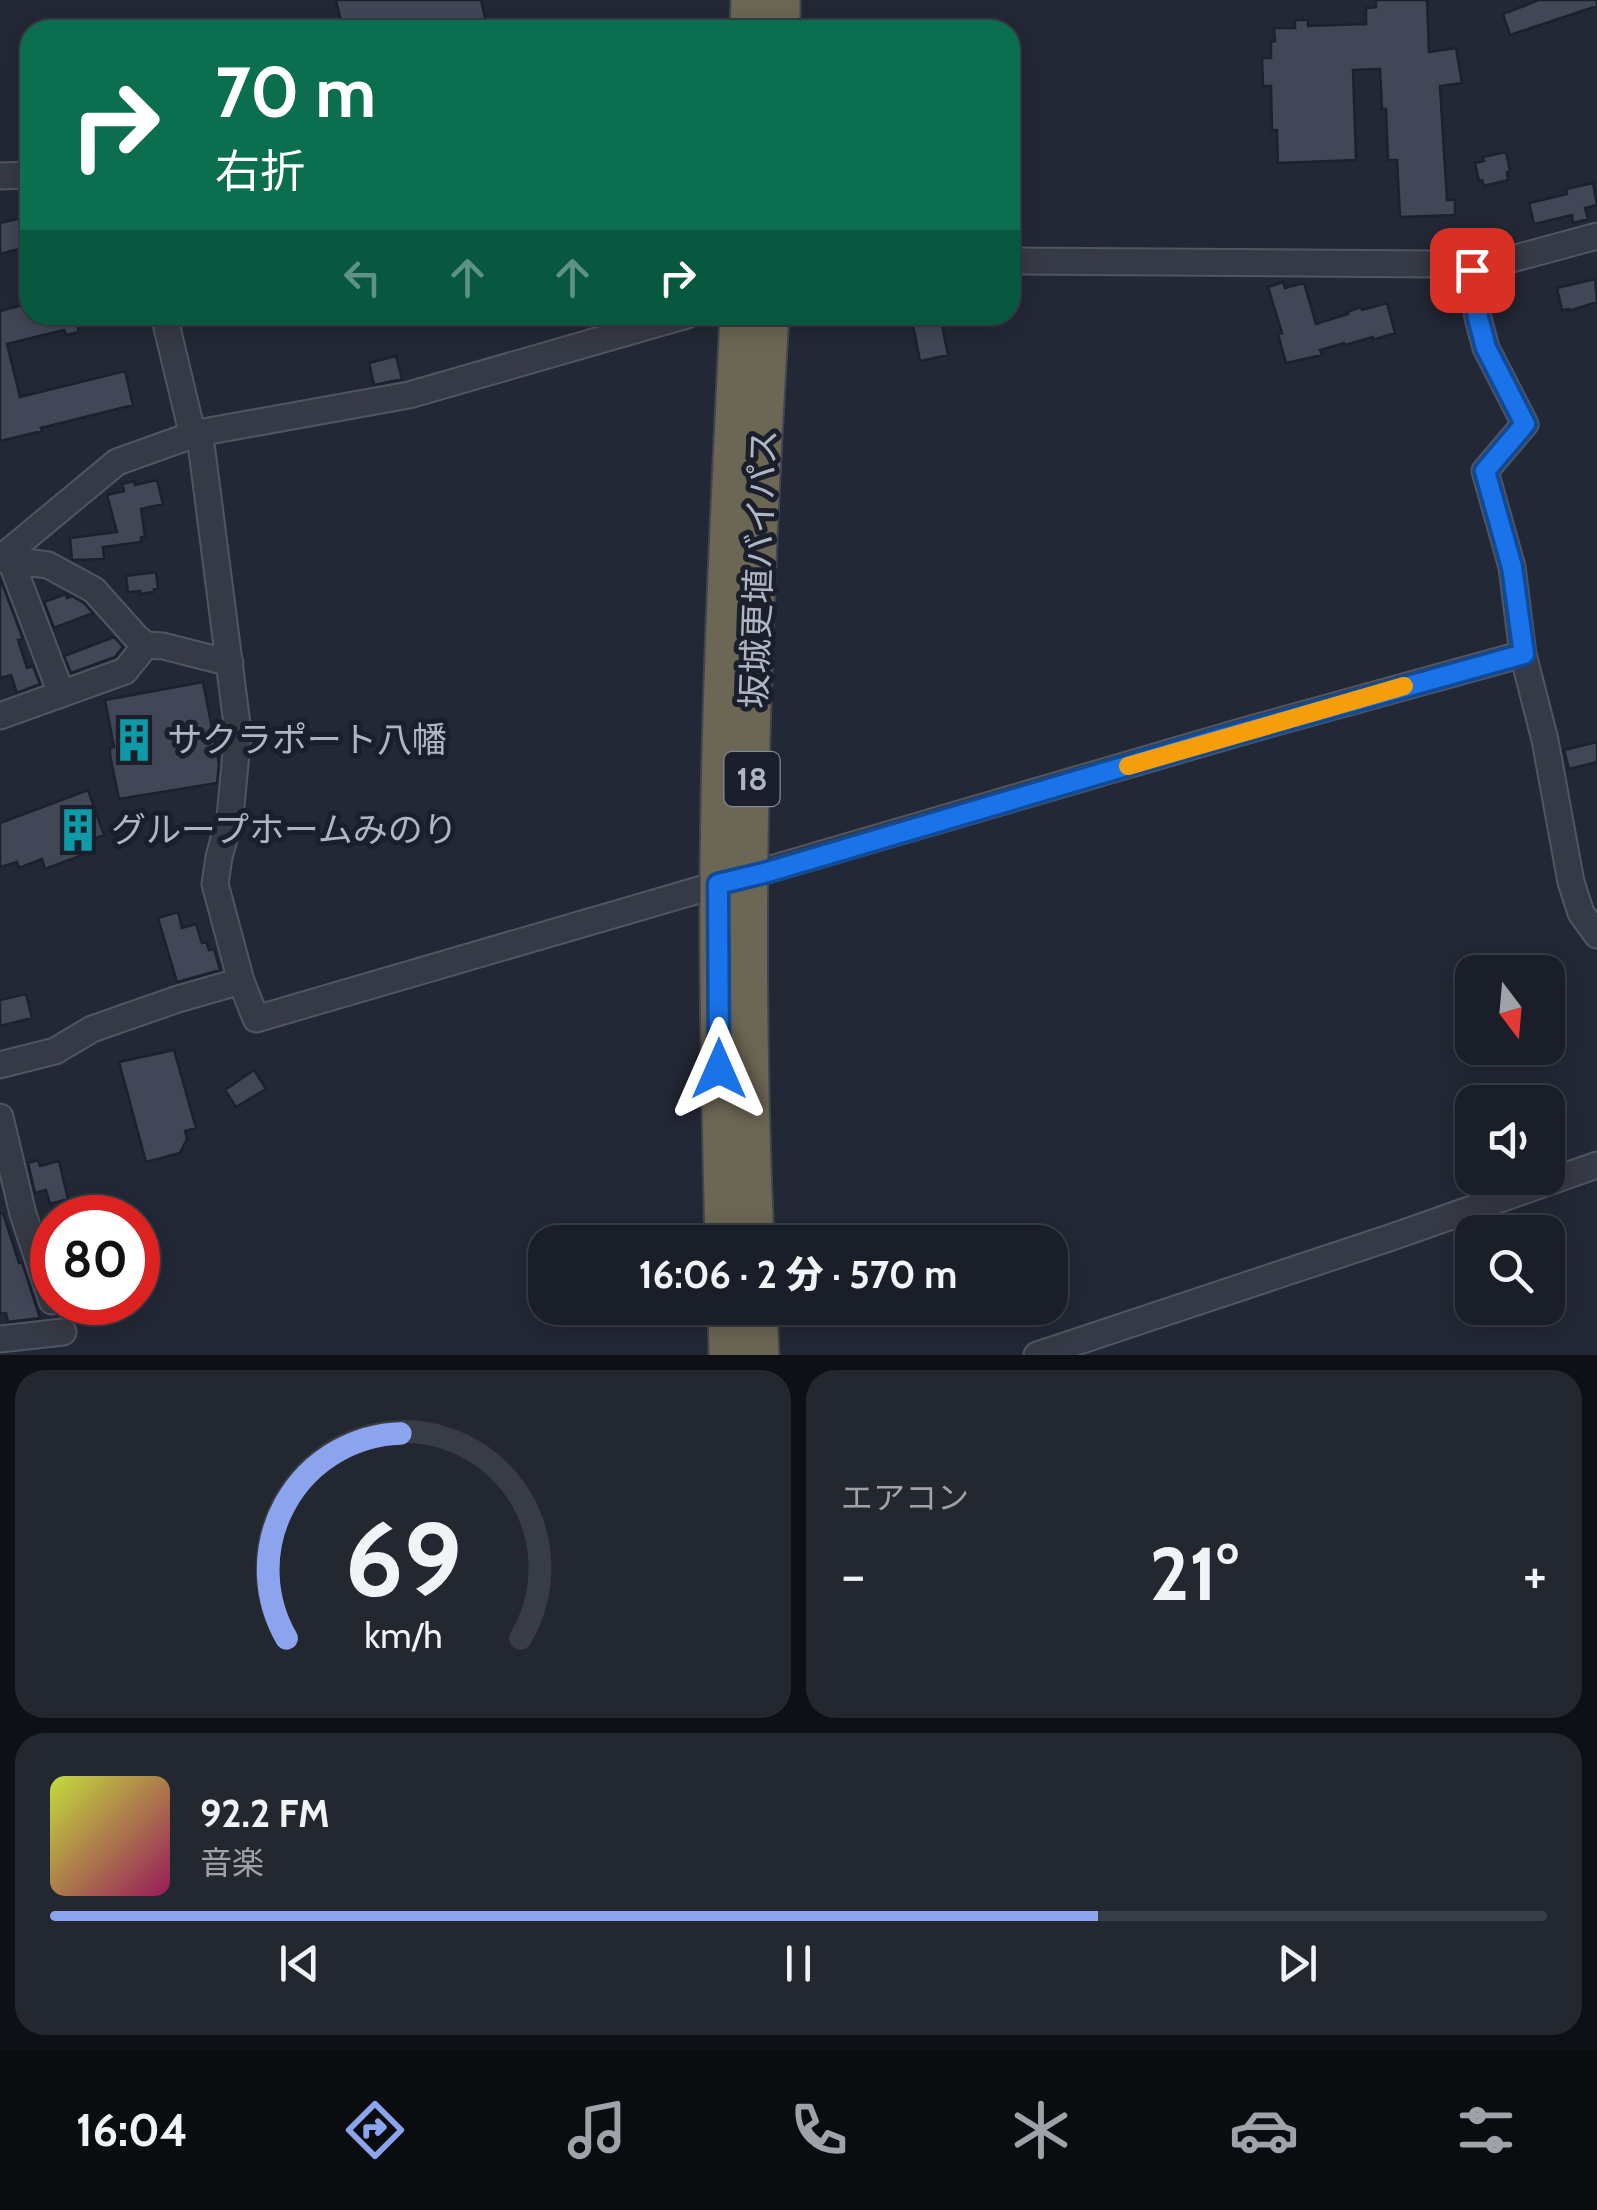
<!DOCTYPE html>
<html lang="ja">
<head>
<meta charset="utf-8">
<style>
  :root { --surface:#1a1e28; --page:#232730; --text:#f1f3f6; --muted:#9fa2a8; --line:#383c45; --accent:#8ca3ed }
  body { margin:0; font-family:Cabin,"Noto Sans JP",sans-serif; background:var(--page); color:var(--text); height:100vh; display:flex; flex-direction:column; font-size:38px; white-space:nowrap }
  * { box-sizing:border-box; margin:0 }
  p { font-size:32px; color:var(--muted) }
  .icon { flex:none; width:55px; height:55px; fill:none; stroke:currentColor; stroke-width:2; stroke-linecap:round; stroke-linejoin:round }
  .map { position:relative; height:1355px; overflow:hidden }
  .side { display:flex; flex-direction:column; gap:15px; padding:15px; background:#0e1016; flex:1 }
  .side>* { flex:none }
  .hud { position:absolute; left:20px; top:20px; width:1000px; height:305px; border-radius:30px; box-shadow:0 5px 25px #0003,0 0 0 2px var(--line); background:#0b6e4f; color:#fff; overflow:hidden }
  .needle { width:65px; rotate:164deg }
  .controls { position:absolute; left:1455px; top:955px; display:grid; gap:20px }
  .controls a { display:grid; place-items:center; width:110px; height:110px; border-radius:20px; background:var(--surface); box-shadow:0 5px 25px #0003,0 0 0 2px var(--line); font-size:50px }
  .speed { position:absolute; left:30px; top:1195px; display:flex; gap:20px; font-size:50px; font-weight:700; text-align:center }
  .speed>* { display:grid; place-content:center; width:130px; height:130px; border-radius:50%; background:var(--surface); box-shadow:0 5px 25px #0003,0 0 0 2px var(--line); line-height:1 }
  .speed .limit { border:15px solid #d22; background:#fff; color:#111 }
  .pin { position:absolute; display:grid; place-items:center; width:85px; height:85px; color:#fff; margin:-42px; border-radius:20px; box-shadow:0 5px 15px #0006 }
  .me { position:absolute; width:110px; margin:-55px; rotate:0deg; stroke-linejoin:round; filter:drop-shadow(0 0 8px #0008) }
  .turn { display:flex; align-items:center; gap:35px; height:210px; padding:0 30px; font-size:45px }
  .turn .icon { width:130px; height:130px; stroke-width:2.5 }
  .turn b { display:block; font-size:70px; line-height:85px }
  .lanes { display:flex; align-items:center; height:95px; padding:0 30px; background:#0003; justify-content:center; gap:50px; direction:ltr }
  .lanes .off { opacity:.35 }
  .big { font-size:75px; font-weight:800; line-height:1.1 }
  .side .card { flex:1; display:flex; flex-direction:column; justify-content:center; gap:15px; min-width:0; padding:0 35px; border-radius:30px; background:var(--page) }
  .side .dial { align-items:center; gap:0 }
  .dial svg { height:260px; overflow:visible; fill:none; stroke:var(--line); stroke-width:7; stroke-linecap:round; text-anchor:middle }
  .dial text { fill:var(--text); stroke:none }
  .song { display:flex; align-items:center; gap:30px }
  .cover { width:120px; height:120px; border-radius:15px; background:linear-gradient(135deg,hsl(70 70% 55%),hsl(330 70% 35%)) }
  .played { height:10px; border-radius:5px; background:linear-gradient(90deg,var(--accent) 70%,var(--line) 70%) }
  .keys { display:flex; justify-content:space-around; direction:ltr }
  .heat { display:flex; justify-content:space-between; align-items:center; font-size:55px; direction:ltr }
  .side .tiles { flex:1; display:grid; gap:15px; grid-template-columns:1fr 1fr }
  .card:last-child { grid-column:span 2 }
  .trip { position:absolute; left:528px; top:1225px; width:540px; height:100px; border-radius:30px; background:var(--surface); box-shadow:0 5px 25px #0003,0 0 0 2px var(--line); font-weight:800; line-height:100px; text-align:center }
  .tabs { display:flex; height:160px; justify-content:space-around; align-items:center; background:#0a0c10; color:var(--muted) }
  .tabs .icon { width:70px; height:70px }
  .tabs .current { color:var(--accent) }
  .tabs b { font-size:45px; color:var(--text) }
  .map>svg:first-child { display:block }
  .building { fill:#414757; stroke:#1d212d; stroke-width:2.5 }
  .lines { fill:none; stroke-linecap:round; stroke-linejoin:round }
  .minor-casing { stroke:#505561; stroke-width:29 }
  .highway-casing { stroke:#404551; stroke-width:39 }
  .minor { stroke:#363a46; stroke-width:25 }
  .highway { stroke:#6c6654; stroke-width:35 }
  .route-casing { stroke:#114b97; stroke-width:25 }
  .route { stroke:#1a73e8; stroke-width:18 }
  .slow { stroke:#f59e0b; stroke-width:18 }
  .labels { text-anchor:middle; stroke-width:10; stroke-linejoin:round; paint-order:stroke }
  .shield { fill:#1b1f2b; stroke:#838895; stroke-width:2.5 }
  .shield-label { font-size:32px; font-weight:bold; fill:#b0b5c3 }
  .street-label { font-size:35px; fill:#b0b5c3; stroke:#1b1f2b }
  .poi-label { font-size:35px; fill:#b0b5c3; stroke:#1b1f2b; text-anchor:start }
</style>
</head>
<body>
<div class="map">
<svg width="1597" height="1355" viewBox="0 0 1597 1355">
  <rect width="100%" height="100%" fill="#232836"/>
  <path class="building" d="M336,0H481L488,30H343Z
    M1376,0H1427L1429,52L1456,48L1462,83L1440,86L1447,200H1455V215L1400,217L1397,160H1388L1386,109H1382L1380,69L1353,70L1356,160L1278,163L1277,130H1272L1271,86H1263L1262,58H1271V42L1275,41L1274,28H1295V20H1308V26L1366,24V8L1376,7Z
    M1539,0H1597V6L1510,35L1503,14Z
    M1506,152L1510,171L1507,172L1508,180L1484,186L1482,180L1479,181L1475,163L1484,161L1483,157Z
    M1593,183L1597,205L1585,208L1588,219L1573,223L1572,215L1534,224L1529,203L1567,194L1566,189Z
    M30,216V246L0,254V223Z
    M1595,279L1597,302L1569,311V309L1562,310L1557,288Z
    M1283,282L1285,288L1304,283L1316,324L1348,314L1347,312L1361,307L1362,310L1387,303L1395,333L1373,340V337L1345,345L1344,343L1320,350L1322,355L1286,363L1278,334L1282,333L1268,287Z
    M30,303V315H74L79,332L66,335L64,330L7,344L20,397L125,371L133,405L41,428L42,431L0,441V311Z
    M911,315H940L948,355L920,361Z
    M396,356L402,379L374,385L369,363Z
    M157,480L163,504L141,509L145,537H141V542L103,547L104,559L72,560L70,538L117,532L107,495L124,491L122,484L134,481L135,485Z
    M156,572L158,588L154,589V592L140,594V591L128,592L126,576Z
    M0,578L23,639L18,640L27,668L33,666L40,684L17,693L11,675L0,678Z
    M66,594L67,598L72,596L84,603L93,613L54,628L44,602Z
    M114,637L123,647L115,657L71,673L64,656Z
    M203,682L219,764L217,783L119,799L110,755V748L114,747L105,700Z
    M1597,742V762L1569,769L1564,750Z
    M88,790L104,835L81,844L85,854L45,869L42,859L19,868L17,862L0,867V823Z
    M178,912L182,928L196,924L202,943L206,942L209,950L214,949L220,970L177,982L158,918Z
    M26,994L32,1018L0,1026V1000Z
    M174,1050L196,1128L185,1131L187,1139L180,1153L146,1162L119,1062Z
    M254,1070L266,1089L236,1107L225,1090Z
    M38,1160L40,1166L59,1161L68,1199L50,1204L46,1190L35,1193L28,1163Z
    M0,1213H3L19,1263L22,1262L40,1318L8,1322L6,1313L0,1314Z"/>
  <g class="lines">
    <g class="minor-casing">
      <path id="minor" d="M0,176L30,175
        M1010,261L1436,264L1471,270L1597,236
        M164,315L190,424L198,433L202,451L238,732L230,817L219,857L215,884L241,981L256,1019L1244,731L1523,654L1512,567L1485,471L1525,424L1486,348L1478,318L1471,270
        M4,556L12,564L25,562L48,565L94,590L136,637L146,645L163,646L230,663
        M0,559L117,462L198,433L409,395L687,315
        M12,564L61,693
        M1523,654L1545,740L1571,882L1581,913L1597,935
        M0,716L125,671L146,645
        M0,1065L55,1051L92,1029L178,999L241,981
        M0,1117L23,1214L52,1301
        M0,1339L63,1332
        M1037,1355L1392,1237L1597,1165"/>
    </g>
    <g class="highway-casing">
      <path id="highway" d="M782,0V30
        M748,30L749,0
        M723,1242C720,1123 717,1004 718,885C719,695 729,505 738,315
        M756,1242C742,934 752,623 771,315
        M726,1308L727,1355
        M759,1308L761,1355"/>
    </g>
    <use href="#minor" class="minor"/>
    <use href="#highway" class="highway"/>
  </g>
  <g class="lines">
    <g class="route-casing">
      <path id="route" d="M719,1069L718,884L764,873L1211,741L1524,654L1512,567L1485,471L1525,424L1486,348L1478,318L1472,270"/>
    </g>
    <use href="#route" class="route"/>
    <path class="slow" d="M1128,766L1404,686"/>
  </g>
  <defs>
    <g id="building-bare" transform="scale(3.45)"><path d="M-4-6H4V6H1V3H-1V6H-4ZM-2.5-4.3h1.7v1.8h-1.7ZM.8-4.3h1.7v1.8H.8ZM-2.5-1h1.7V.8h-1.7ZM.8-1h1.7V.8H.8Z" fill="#0f9aa8" stroke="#1b1f2b" stroke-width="2.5" paint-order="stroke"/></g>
  </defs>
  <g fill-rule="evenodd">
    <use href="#building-bare" x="134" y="740"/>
    <use href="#building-bare" x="78" y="830"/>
  </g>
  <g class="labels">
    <rect class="shield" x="724.5" y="752" width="55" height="54" rx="8"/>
    <g class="shield-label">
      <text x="752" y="790">18</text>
    </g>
    <g class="street-label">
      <text transform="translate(759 569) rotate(-88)" y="12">坂城更埴バイパス</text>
    </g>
    <g class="poi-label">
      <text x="167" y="752">サクラポート八幡</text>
      <text x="111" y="842">グループホームみのり</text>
    </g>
  </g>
</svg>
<div class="controls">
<a><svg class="needle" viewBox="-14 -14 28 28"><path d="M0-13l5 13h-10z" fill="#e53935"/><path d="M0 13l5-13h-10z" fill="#9fa2a8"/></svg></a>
<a><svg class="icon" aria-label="sound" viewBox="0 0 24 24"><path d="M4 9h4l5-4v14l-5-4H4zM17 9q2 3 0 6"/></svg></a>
<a><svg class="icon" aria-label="search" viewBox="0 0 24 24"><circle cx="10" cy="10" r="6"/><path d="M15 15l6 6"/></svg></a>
</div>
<div class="speed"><div class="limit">80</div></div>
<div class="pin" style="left:1472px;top:270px;background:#d93025"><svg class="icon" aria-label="arrive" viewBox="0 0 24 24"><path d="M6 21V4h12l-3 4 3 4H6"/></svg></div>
<svg class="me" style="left:719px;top:1069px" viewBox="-20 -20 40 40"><path d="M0-17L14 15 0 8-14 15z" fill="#1a73e8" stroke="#fff" stroke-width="4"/></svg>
<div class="trip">16:06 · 2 分 · 570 m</div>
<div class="hud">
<div class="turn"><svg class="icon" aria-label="right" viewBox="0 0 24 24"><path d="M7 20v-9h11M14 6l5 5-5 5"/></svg><div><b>70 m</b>右折</div></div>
<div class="lanes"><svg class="icon off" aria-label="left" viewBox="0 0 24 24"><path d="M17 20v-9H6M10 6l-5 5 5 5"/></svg><svg class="icon off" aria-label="ahead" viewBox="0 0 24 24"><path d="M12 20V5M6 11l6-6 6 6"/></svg><svg class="icon off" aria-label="ahead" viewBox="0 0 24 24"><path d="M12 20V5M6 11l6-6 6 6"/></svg><svg class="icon" aria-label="right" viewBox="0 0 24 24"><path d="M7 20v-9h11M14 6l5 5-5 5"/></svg></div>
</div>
</div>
<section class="side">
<div class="tiles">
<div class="card dial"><svg viewBox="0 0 100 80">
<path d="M14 69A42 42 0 1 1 86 69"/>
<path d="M14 69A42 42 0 0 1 49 6" stroke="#8ca3ed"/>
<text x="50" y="56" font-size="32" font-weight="700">69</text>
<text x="50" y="72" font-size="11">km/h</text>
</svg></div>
<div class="card"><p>エアコン</p>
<div class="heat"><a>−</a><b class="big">21°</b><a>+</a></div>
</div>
<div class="card">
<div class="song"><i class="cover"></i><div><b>92.2 FM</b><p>音楽</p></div></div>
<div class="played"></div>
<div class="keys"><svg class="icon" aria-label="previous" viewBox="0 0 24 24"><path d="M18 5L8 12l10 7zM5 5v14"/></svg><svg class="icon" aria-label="pause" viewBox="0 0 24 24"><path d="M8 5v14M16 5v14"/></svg><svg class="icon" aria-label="next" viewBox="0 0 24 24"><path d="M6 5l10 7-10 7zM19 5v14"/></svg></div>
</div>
</div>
</section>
<nav class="tabs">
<b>16:04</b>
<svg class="icon current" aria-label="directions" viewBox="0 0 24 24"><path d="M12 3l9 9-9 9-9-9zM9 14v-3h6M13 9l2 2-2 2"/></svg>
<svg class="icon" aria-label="music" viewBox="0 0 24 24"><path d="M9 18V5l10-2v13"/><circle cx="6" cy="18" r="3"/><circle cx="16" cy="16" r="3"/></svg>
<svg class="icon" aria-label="phone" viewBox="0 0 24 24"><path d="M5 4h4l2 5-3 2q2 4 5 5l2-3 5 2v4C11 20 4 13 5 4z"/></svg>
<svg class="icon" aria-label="climate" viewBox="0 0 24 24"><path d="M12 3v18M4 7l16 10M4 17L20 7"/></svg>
<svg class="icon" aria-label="car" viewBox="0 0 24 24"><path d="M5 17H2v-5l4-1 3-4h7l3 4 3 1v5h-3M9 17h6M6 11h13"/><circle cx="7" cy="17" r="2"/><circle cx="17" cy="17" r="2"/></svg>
<svg class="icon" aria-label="filters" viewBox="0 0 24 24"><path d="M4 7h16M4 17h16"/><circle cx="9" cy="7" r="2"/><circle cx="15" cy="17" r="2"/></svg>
</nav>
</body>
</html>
